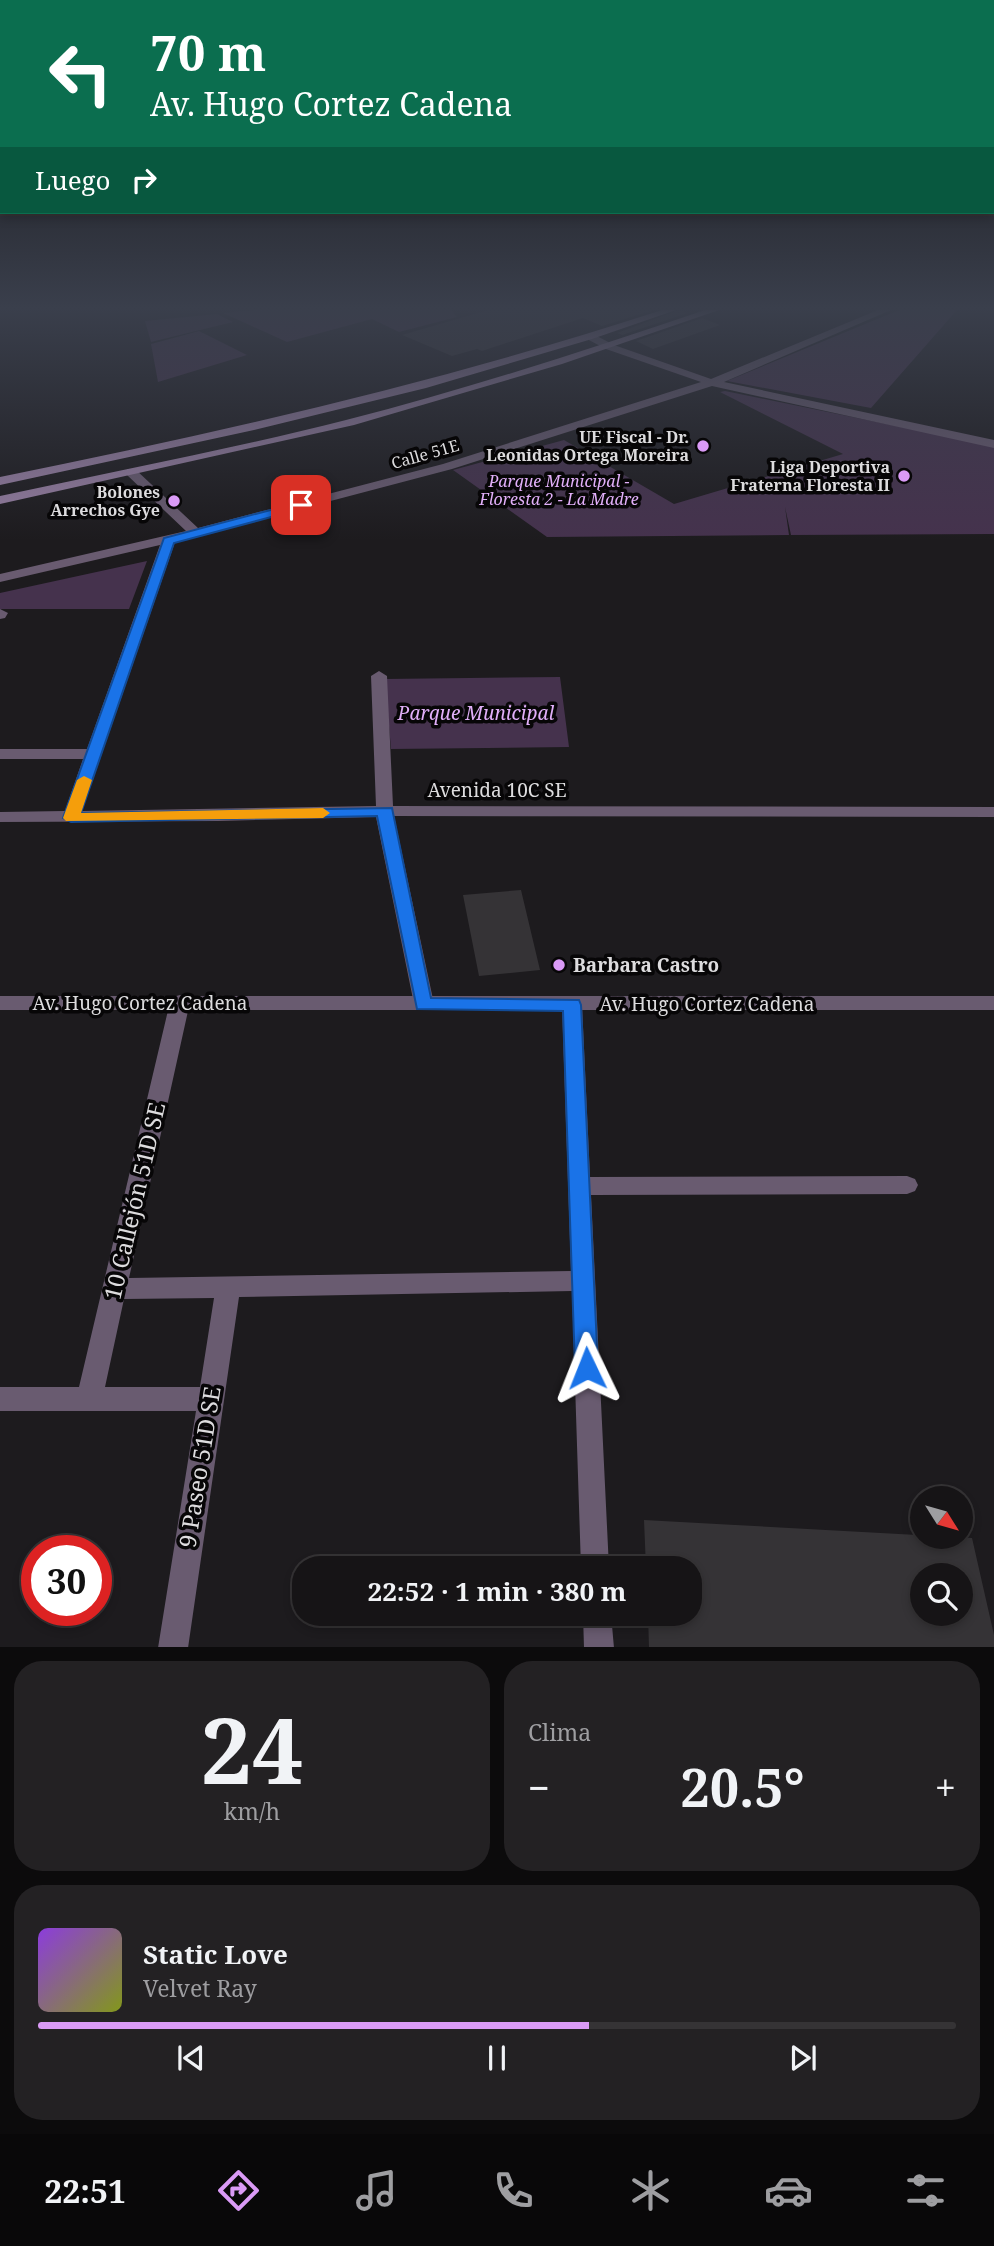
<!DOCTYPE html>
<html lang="es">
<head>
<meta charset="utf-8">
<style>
  :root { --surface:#161416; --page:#232123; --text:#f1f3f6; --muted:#9e9ea1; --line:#353335; --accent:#da9af6 }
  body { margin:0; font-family:"Noto Serif",serif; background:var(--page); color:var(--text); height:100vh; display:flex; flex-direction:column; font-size:26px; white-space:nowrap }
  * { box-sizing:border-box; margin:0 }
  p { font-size:23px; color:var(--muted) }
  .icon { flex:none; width:38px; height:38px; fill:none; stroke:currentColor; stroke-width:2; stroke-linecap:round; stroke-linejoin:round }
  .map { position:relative; height:1647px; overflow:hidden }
  .drawer { display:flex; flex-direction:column; gap:14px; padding:14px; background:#0c0b0c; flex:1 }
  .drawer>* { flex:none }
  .hud { position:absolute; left:0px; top:0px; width:994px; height:214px; box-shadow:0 4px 10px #0003,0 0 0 2px var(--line); background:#0b6e4f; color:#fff; overflow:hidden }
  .needle { width:46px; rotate:127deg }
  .tools { position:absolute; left:910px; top:1486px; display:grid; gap:14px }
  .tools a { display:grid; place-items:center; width:63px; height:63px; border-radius:50%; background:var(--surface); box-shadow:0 4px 10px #0003,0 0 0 2px var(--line); font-size:35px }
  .speed { position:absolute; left:21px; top:1535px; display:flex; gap:14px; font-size:35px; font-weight:700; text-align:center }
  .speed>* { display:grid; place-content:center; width:91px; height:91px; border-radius:50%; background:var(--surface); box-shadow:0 4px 10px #0003,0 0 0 2px var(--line); line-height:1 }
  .speed .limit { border:10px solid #d22; background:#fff; color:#111 }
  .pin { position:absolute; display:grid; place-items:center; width:60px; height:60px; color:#fff; margin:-30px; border-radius:14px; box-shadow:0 4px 10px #0006 }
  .me { position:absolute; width:77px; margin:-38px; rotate:358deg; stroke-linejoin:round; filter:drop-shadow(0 0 5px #0008) }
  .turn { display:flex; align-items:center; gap:24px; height:147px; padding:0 35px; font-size:32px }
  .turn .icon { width:91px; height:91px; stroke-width:2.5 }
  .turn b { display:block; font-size:49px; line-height:60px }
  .then { display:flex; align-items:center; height:66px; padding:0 35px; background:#0003; gap:14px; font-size:26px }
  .big { font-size:52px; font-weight:700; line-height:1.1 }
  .drawer .card { flex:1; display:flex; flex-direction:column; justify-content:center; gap:10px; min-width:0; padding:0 24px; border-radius:28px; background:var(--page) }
  .drawer .dial { align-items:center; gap:0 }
  .dial b { font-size:91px; line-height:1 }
  .song { display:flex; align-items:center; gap:21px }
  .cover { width:84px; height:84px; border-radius:10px; background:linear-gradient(135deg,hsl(270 70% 55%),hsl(70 70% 35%)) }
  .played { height:7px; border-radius:4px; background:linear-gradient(90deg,var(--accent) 60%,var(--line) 60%) }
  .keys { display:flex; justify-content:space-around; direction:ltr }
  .heat { display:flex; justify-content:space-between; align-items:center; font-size:38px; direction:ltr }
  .drawer .tiles { flex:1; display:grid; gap:14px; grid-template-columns:1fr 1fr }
  .card:last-child { grid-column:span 2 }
  .trip { position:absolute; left:292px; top:1556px; width:410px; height:70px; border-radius:28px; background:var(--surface); box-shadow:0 4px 10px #0003,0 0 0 2px var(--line); font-weight:700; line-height:70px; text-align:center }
  .tab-bar { display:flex; height:112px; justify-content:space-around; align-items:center; background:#090809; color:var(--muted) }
  .tab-bar .icon { width:49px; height:49px }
  .tab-bar .on { color:var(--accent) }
  .tab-bar b { font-size:32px; color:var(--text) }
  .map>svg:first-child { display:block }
  .green { fill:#45324d }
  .building { fill:#353336; fill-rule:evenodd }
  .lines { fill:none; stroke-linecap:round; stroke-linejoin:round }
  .minor { fill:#695b70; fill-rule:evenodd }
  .tertiary { fill:#695b70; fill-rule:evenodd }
  .secondary { fill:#967ea1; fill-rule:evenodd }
  .route { fill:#1a73e8; stroke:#114b97; stroke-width:2 }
  .slow { fill:#f59e0b }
  .poi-dot { fill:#da9af6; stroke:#070607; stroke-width:2.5 }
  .labels { text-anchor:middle; stroke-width:7; stroke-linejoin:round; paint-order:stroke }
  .far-poi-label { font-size:16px; font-weight:bold; fill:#dddcde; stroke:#070607; text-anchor:end }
  .far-street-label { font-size:16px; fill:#dddcde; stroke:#070607 }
  .far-park-label { font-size:16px; font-style:italic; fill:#e1aff9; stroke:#070607 }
  .park-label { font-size:19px; font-style:italic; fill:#e1aff9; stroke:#070607 }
  .street-label { font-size:19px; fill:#dddcde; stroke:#070607 }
  .poi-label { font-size:19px; font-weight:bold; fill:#dddcde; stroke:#070607; text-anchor:start }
  .near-street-label { font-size:23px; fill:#dddcde; stroke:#070607 }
</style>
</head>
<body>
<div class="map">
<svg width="994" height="1648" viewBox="0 0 994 1648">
  <rect width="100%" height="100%" fill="#1d1b1e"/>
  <path class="green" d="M254,310H451L457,317L399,332L372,319L287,342L223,313Z
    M899,310H957L871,408L727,381Z
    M217,314L233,322L151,342L145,321Z
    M199,331L247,355L158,382L151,344Z
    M725,391L994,446V534L791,535L785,507L789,535L547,537L453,470L564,440L674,504L843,454L720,392Z
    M147,561L129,609H0V593Z
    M560,677L569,747L391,749L385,679Z"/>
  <path class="building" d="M488,310H654L602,326L583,318L482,351L477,349L452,356L402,335Z
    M679,310L688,313L622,335L617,333Z
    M702,318L720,325L653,349L636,341Z
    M521,890L540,970L479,976L463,895Z
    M644,1520L972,1538L994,1635V1648H649L648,1614H690V1568H646ZM922,1575H961V1614H922Z"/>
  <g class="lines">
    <path class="minor" d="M878,310H891L724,382L994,440V448L712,386L452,469L175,542L82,811L376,806L371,676L379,671L387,676L393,806L994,807V817L394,816L434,1004L431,1009H417L414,1004L376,817L218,821L0,822V812L65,811L83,759H0V749H87L160,545L0,582V574L186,531L127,475V469H135L198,528L443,464L701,382L606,349L587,339V335H595L614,345L711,379Z
      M0,609L8,613L5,618L0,619Z
      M180,995L187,997L190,1002L129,1278L571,1271L562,1005L565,1000H579L582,1005L590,1177L907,1176L915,1179L918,1185L915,1191L907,1194L591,1195L609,1568H581L572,1291L239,1297L188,1648H158L196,1411H0V1387H79L170,1002L173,997ZM214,1298L200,1387H105L124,1299Z
      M583,1614H611L614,1648H584Z"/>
    <path class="tertiary" d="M0,996H994V1010H0Z"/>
    <path class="secondary" d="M662,310H676L592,339L426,388L254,430L0,485V477C224,432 445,381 662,310Z
      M705,310H719L562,364L354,425L0,504V496C115,471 232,449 346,420C467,389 587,350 705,310Z"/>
  </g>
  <linearGradient id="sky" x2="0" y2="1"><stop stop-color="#100f10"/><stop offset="0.57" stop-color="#3a3f4c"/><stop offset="1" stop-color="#3a3f4c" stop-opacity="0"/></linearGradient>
  <rect width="994" height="540" fill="url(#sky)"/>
  <path class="route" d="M301,502L307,505L305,508L174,543L81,813L392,808L431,998L579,1000L581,1005L598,1368L595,1375L587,1378L578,1375L575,1368L563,1011L417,1009L377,816L71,822L63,818L164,538Z"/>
  <path class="slow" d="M84,776L92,780L81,813L323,808L330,813L323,818L66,821L63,818L77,780Z"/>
  <g class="poi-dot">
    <circle cx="703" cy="446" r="7"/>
    <circle cx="904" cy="476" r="7"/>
    <circle cx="174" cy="501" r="7"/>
    <circle cx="559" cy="965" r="7"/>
  </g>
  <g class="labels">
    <g class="far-poi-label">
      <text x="689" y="443">UE Fiscal - Dr.<tspan x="689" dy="18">Leonidas Ortega Moreira</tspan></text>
      <text x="890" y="473">Liga Deportiva<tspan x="890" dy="18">Fraterna Floresta II</tspan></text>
      <text x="160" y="498">Bolones<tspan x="160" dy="18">Arrechos Gye</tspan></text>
    </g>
    <g class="far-street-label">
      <text transform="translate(425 454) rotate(-16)" y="6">Calle 51E</text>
    </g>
    <g class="far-park-label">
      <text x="559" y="487">Parque Municipal -<tspan x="559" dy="18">Floresta 2 - La Madre</tspan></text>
    </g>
    <g class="park-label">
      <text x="476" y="720">Parque Municipal</text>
    </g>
    <g class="street-label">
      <text x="497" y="797">Avenida 10C SE</text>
      <text x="140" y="1010">Av. Hugo Cortez Cadena</text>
      <text x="707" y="1011">Av. Hugo Cortez Cadena</text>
    </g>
    <g class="poi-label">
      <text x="573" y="972">Barbara Castro</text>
    </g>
    <g class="near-street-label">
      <text transform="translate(135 1201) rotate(-77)" y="8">10 Callejón 51D SE</text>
      <text transform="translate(200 1467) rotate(-81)" y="8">9 Paseo 51D SE</text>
    </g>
  </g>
</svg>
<div class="tools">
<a><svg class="needle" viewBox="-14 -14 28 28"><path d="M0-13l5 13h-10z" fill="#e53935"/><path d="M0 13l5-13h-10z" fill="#9e9ea1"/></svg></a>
<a><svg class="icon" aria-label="search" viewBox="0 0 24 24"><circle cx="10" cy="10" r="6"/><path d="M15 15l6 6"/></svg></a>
</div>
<div class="speed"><div class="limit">30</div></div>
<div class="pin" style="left:301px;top:505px;background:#d93025"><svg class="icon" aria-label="arrive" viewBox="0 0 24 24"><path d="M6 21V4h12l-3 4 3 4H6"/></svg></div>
<svg class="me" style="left:587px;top:1368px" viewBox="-20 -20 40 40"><path d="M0-17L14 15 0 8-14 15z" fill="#1a73e8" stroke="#fff" stroke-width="4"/></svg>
<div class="trip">22:52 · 1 min · 380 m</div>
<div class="hud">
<div class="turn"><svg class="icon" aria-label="left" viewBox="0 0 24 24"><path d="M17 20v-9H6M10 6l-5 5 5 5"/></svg><div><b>70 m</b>Av. Hugo Cortez Cadena</div></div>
<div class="then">Luego<svg class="icon" aria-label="right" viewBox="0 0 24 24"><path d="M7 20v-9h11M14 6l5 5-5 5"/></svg></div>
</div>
</div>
<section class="drawer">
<div class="tiles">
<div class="card dial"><b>24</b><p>km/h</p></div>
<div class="card"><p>Clima</p>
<div class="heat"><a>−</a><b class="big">20.5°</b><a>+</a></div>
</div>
<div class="card">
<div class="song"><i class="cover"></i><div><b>Static Love</b><p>Velvet Ray</p></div></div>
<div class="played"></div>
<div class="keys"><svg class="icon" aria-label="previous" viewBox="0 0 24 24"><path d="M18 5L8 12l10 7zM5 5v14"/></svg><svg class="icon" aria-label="pause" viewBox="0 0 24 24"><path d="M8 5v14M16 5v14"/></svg><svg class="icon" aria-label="next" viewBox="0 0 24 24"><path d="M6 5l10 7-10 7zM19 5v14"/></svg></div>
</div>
</div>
</section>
<nav class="tab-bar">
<b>22:51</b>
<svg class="icon on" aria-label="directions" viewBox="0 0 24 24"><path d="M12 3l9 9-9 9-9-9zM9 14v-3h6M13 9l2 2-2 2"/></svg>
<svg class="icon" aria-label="music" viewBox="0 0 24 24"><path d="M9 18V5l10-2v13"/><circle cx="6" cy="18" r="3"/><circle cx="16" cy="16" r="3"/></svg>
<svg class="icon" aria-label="phone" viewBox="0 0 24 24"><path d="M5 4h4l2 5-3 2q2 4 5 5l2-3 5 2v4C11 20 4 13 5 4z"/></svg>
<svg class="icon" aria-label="climate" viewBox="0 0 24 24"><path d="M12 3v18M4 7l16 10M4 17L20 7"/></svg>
<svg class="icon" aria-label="car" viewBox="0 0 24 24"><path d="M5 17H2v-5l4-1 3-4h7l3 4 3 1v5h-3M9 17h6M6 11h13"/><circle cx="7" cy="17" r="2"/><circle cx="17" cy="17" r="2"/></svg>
<svg class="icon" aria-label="filters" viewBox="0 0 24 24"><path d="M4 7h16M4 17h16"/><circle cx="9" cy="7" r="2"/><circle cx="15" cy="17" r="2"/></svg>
</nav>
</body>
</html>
